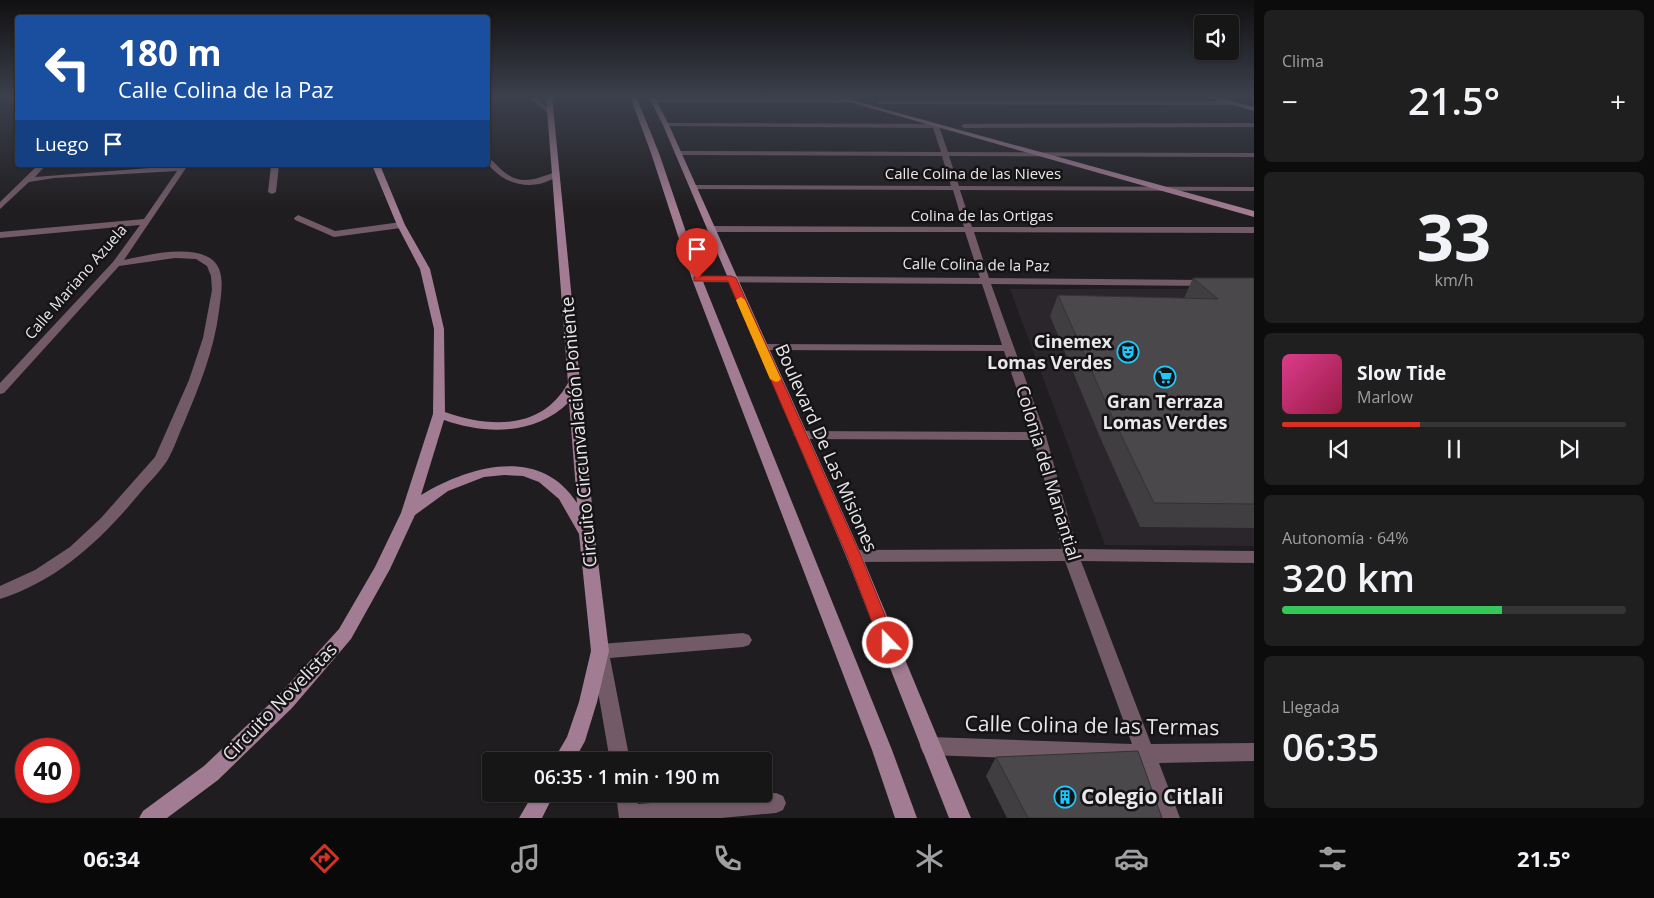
<!DOCTYPE html>
<html lang="es">
<head>
<meta charset="utf-8">
<style>
  :root { --surface:#171617; --page:#201f20; --text:#f1f3f6; --muted:#9e9fa1; --line:#363536; --accent:#d93025 }
  body { margin:0; font-family:"Open Sans",sans-serif; background:var(--page); color:var(--text); height:100vh; display:flex; flex-direction:column; font-size:19px; white-space:nowrap }
  * { box-sizing:border-box; margin:0 }
  p { font-size:16px; color:var(--muted) }
  .icon { flex:none; width:28px; height:28px; fill:none; stroke:currentColor; stroke-width:2; stroke-linecap:round; stroke-linejoin:round }
  .map { position:relative; flex:1; overflow:hidden }
  .panel { display:flex; flex-direction:column; gap:10px; padding:10px; background:#0d0c0d; width:400px }
  .panel>* { flex:none }
  .banner { position:absolute; left:15px; top:15px; width:475px; height:152px; border-radius:5px; box-shadow:0 1px 4px #0004,0 0 0 1px var(--line); background:#1a4fa0; color:#fff; overflow:hidden }
  .fabs { position:absolute; left:1194px; top:15px; display:grid; gap:10px }
  .fabs a { display:grid; place-items:center; width:45px; height:45px; border-radius:5px; background:var(--surface); box-shadow:0 1px 4px #0004,0 0 0 1px var(--line); font-size:25px }
  .speed { position:absolute; left:15px; top:738px; display:flex; gap:10px; font-size:25px; font-weight:700; text-align:center }
  .speed>* { display:grid; place-content:center; width:65px; height:65px; border-radius:50%; background:var(--surface); box-shadow:0 1px 4px #0004,0 0 0 1px var(--line); line-height:1 }
  .speed .limit { border:8px solid #d22; background:#fff; color:#111 }
  .pin { position:absolute; display:grid; place-items:center; width:42px; height:42px; color:#fff; margin:-51px -21px; border-radius:50% 50% 50% 0; rotate:-45deg; box-shadow:0 0 5px #0007 }
  .pin .icon { rotate:45deg }
  .me { position:absolute; width:55px; margin:-28px; rotate:338deg; stroke-linejoin:round; filter:drop-shadow(0 0 4px #0008) }
  .turn { display:flex; align-items:center; gap:18px; height:105px; padding:0 20px; font-size:22px }
  .turn .icon { width:65px; height:65px; stroke-width:2.5 }
  .turn b { display:block; font-size:35px; line-height:42px }
  .then { display:flex; align-items:center; height:48px; padding:0 20px; background:#0003; gap:10px; font-size:19px }
  .big { font-size:38px; font-weight:600; line-height:1.1 }
  .panel .card { flex:1; display:flex; flex-direction:column; justify-content:center; gap:8px; min-width:0; padding:0 18px; border-radius:8px; background:var(--page) }
  .panel .dial { align-items:center; gap:0 }
  .dial b { font-size:65px; line-height:1 }
  .song { display:flex; align-items:center; gap:15px }
  .cover { width:60px; height:60px; border-radius:8px; background:linear-gradient(135deg,hsl(330 70% 55%),hsl(340 70% 35%)) }
  .played { height:5px; border-radius:2px; background:linear-gradient(90deg,var(--accent) 40%,var(--line) 40%) }
  .keys { display:flex; justify-content:space-around; direction:ltr }
  .heat { display:flex; justify-content:space-between; align-items:center; font-size:28px; direction:ltr }
  .charge { height:8px; border-radius:4px; background:linear-gradient(90deg,#34c759 64%,var(--line) 0) }
  .trip { position:absolute; left:482px; top:752px; width:290px; height:50px; border-radius:5px; background:var(--surface); box-shadow:0 1px 4px #0004,0 0 0 1px var(--line); font-weight:600; line-height:50px; text-align:center }
  .tabs { display:flex; height:80px; justify-content:space-around; align-items:center; background:#090909; color:var(--muted) }
  .tabs .icon { width:35px; height:35px }
  .tabs .on { color:var(--accent) }
  .tabs b { font-size:22px; color:var(--text) }
  main { display:flex; flex:1; min-height:0 }
  .map>svg:first-child { display:block }
  .built { fill:#2b252c }
  .lines { fill:none; stroke-linecap:round; stroke-linejoin:round }
  .street { fill:#725a67; fill-rule:evenodd }
  .secondary { fill:#a27c92; fill-rule:evenodd }
  .wall { fill:#403e40 }
  .building { fill:#4a484b; stroke:#343234 }
  .route { fill:#d93025; stroke:#8d1f18 }
  .slow { fill:#f59e0b }
  .labels { text-anchor:middle; stroke-width:5; stroke-linejoin:round; paint-order:stroke }
  .far-street-label { font-size:15px; fill:#e9e8e9; stroke:#151316 }
  .poi-label { font-size:18px; font-weight:bold; fill:#e9e8e9; stroke:#151316; text-anchor:end }
  .street-label { font-size:18px; fill:#e9e8e9; stroke:#151316 }
  .near-street-label { font-size:21px; fill:#e9e8e9; stroke:#151316 }
  .near-poi-label { font-size:21px; font-weight:bold; fill:#e9e8e9; stroke:#151316; text-anchor:start }
</style>
</head>
<body>
<main>
<div class="map">
<svg width="1254" height="818" viewBox="0 0 1254 818">
  <rect width="100%" height="100%" fill="#1f1d1f"/>
  <path class="built" d="M1010,289H1254V546L1105,545Z"/>
  <g class="lines">
    <path class="street" d="M528,96H534L554,113L549,114Z
      M655,99H852L855,101L852,103L653,102Z
      M879,101H1231L1234,103L1231,105L877,104Z
      M666,123L936,124L939,126L948,152L1254,153V157L949,156L959,186L1254,187V191L960,190L972,227H1254V233L974,232L989,278L1207,280L1212,283L1207,286L991,284L1046,436L1077,549L1254,551V563L1081,561L1151,744L1254,743V761L1159,763L1180,818H1158L1139,763L930,755L923,753L920,746L923,739L930,737L1132,744L1065,561L854,562L848,560L846,556L848,552L854,550L1062,549L1034,440L800,439L793,435L800,431L1031,432L1004,351L761,350L755,347L761,344L1002,345L982,284L697,282L692,279L697,276L980,278L965,232H710L706,229L710,226L964,227L953,190L693,189L689,187L693,185L951,186L942,156L678,155L674,153L678,151L941,152L933,128L664,126V124Z
      M1254,123V127L964,128L961,126L964,124Z
      M488,158C494,161 498,167 503,171C521,187 537,178 556,172L560,174C536,193 505,186 488,164Z
      M38,165H46L35,177L188,165L124,260C147,255 188,245 210,258C227,269 221,294 219,311C214,351 199,387 184,423C178,436 174,449 167,461C159,473 149,482 140,493C101,540 59,580 0,599V586L35,570L70,547L101,518L155,457L189,380L203,338L212,290L211,276L207,266L196,259L175,258L119,266L4,393L0,394V383L113,262L140,225L0,238V232L144,219L177,171L54,178L29,182L0,209V202Z
      M271,165H279L276,192L272,194L268,192Z
      M298,215L335,231L401,222L405,225L401,228L334,237L295,220L294,218Z
      M743,633L749,635L752,640L749,645L743,647L610,658L630,761H610L591,651L594,646L600,644Z
      M776,793L783,796L786,803L783,810L776,813L721,818H619L616,794H636L638,804Z"/>
    <path class="secondary" d="M546,96H552L595,536L609,651L597,702L585,741L574,761H553L567,737L579,702L591,651L579,534L559,499L539,482L523,476L504,475L484,477L448,491L415,515L390,569L351,639L292,708L218,780L167,818H139L143,811L204,766L278,696L339,629L375,567L401,513L433,414L434,329L420,269L397,225L372,165H380L405,225L430,269L444,329L445,412C490,428 542,430 568,383ZM569,402L577,503C540,445 469,466 421,495L444,420C486,435 536,435 569,402Z
      M630,96H636L659,153L702,279L892,750L917,818H895L872,750L692,279L651,153Z
      M648,96H654L669,125L862,556L971,818H949L846,556L663,125Z
      M828,96H837L1254,211V217Z
      M1203,96H1212L1254,107V111Z
      M533,794H554L542,818H519Z"/>
  </g>
  <path class="wall" d="M1193,278H1254V528L1140,527L1099,435L1050,316L1058,295L1184,298Z
    M996,757L1162,818H1007L986,776Z"/>
  <path class="building" d="M1193,278H1254V504L1154,503L1110,412L1058,295L1218,299Z
    M1138,751L1162,818H1028L996,757Z"/>
  <linearGradient id="sky" x2="0" y2="1"><stop stop-color="#111011"/><stop offset="0.46" stop-color="#3c404d"/><stop offset="1" stop-color="#3c404d" stop-opacity="0"/></linearGradient>
  <rect width="1254" height="210" fill="url(#sky)"/>
  <path class="route" d="M697,276H731L736,278L861,556L896,643L894,647L888,649L883,647L880,643L847,556L728,281H694V277Z"/>
  <path class="slow" d="M741,297L745,300L781,379L779,381L776,382L770,379L736,300Z"/>
  <defs>
    <g id="theatre-ring" transform="scale(1.125)"><circle r="9.5" fill="#151316" stroke="#1cc9fc" stroke-width="1.5"/><path d="M-5-5.5Q0-4 5-5.5V0Q5 5 0 6Q-5 5-5 0ZM-3.3-2.5H-1v1.5H-3.3ZM1-2.5H3.3v1.5H1ZM-2.8 1Q0 5.5 2.8 1Z" fill="#1cc9fc"/></g>
    <g id="supermarket-ring" transform="scale(1.125)"><circle r="9.5" fill="#151316" stroke="#1cc9fc" stroke-width="1.5"/><path d="M-6-5.5h2.5l.6 2H6L4.5 2H-2.5L-4.4-4H-6ZM-1.5 3.2a1.3 1.3 0 1 0 .1 0ZM3 3.2a1.3 1.3 0 1 0 .1 0Z" fill="#1cc9fc"/></g>
    <g id="building-ring" transform="scale(1.125)"><circle r="9.5" fill="#151316" stroke="#1cc9fc" stroke-width="1.5"/><path d="M-4-6H4V6H1V3H-1V6H-4ZM-2.5-4.3h1.7v1.8h-1.7ZM.8-4.3h1.7v1.8H.8ZM-2.5-1h1.7V.8h-1.7ZM.8-1h1.7V.8H.8Z" fill="#1cc9fc"/></g>
  </defs>
  <g fill-rule="evenodd">
    <use href="#theatre-ring" x="1128" y="352"/>
    <use href="#supermarket-ring" x="1165" y="377"/>
    <use href="#building-ring" x="1065" y="797"/>
  </g>
  <g class="labels">
    <g class="far-street-label">
      <text x="973" y="179">Calle Colina de las Nieves</text>
      <text x="982" y="221">Colina de las Ortigas</text>
      <text transform="translate(976 265) rotate(1)" y="5">Calle Colina de la Paz</text>
      <text transform="translate(76 282) rotate(-49)" y="5">Calle Mariano Azuela</text>
    </g>
    <g class="poi-label">
      <text x="1112" y="348">Cinemex<tspan x="1112" dy="21">Lomas Verdes</tspan></text>
      <text x="1165" y="408" text-anchor="middle">Gran Terraza<tspan x="1165" dy="21">Lomas Verdes</tspan></text>
    </g>
    <g class="street-label">
      <text transform="translate(579 432) rotate(-95)" y="6">Circuito Circunvalación Poniente</text>
      <text transform="translate(826 448) rotate(66)" y="6">Boulevard De Las Misiones</text>
      <text transform="translate(1048 473) rotate(73)" y="6">Colonia del Manantial</text>
      <text transform="translate(280 702) rotate(-46)" y="6">Circuito Novelistas</text>
    </g>
    <g class="near-street-label">
      <text transform="translate(1092 726) rotate(1)" y="7">Calle Colina de las Termas</text>
    </g>
    <g class="near-poi-label">
      <text x="1081" y="804">Colegio Citlali</text>
    </g>
  </g>
</svg>
<div class="fabs">
<a><svg class="icon" aria-label="sound" viewBox="0 0 24 24"><path d="M4 9h4l5-4v14l-5-4H4zM17 9q2 3 0 6"/></svg></a>
</div>
<div class="speed"><div class="limit">40</div></div>
<div class="pin" style="left:697px;top:279px;background:#d93025"><svg class="icon" aria-label="arrive" viewBox="0 0 24 24"><path d="M6 21V4h12l-3 4 3 4H6"/></svg></div>
<svg class="me" style="left:888px;top:643px" viewBox="-20 -20 40 40"><circle r="17" fill="#d93025" stroke="#fff" stroke-width="3"/><path d="M0-11L8 9 0 5-8 9z" fill="#fff"/></svg>
<div class="trip">06:35 · 1 min · 190 m</div>
<div class="banner">
<div class="turn"><svg class="icon" aria-label="left" viewBox="0 0 24 24"><path d="M17 20v-9H6M10 6l-5 5 5 5"/></svg><div><b>180 m</b>Calle Colina de la Paz</div></div>
<div class="then">Luego<svg class="icon" aria-label="arrive" viewBox="0 0 24 24"><path d="M6 21V4h12l-3 4 3 4H6"/></svg></div>
</div>
</div>
<section class="panel">
<div class="card"><p>Clima</p>
<div class="heat"><a>−</a><b class="big">21.5°</b><a>+</a></div>
</div>
<div class="card dial"><b>33</b><p>km/h</p></div>
<div class="card">
<div class="song"><i class="cover"></i><div><b>Slow Tide</b><p>Marlow</p></div></div>
<div class="played"></div>
<div class="keys"><svg class="icon" aria-label="previous" viewBox="0 0 24 24"><path d="M18 5L8 12l10 7zM5 5v14"/></svg><svg class="icon" aria-label="pause" viewBox="0 0 24 24"><path d="M8 5v14M16 5v14"/></svg><svg class="icon" aria-label="next" viewBox="0 0 24 24"><path d="M6 5l10 7-10 7zM19 5v14"/></svg></div>
</div>
<div class="card"><p>Autonomía · 64%</p><b class="big">320 km</b><div class="charge"></div></div>
<div class="card"><p>Llegada</p><b class="big">06:35</b></div>
</section>
</main>
<nav class="tabs">
<b>06:34</b>
<svg class="icon on" aria-label="directions" viewBox="0 0 24 24"><path d="M12 3l9 9-9 9-9-9zM9 14v-3h6M13 9l2 2-2 2"/></svg>
<svg class="icon" aria-label="music" viewBox="0 0 24 24"><path d="M9 18V5l10-2v13"/><circle cx="6" cy="18" r="3"/><circle cx="16" cy="16" r="3"/></svg>
<svg class="icon" aria-label="phone" viewBox="0 0 24 24"><path d="M5 4h4l2 5-3 2q2 4 5 5l2-3 5 2v4C11 20 4 13 5 4z"/></svg>
<svg class="icon" aria-label="climate" viewBox="0 0 24 24"><path d="M12 3v18M4 7l16 10M4 17L20 7"/></svg>
<svg class="icon" aria-label="car" viewBox="0 0 24 24"><path d="M5 17H2v-5l4-1 3-4h7l3 4 3 1v5h-3M9 17h6M6 11h13"/><circle cx="7" cy="17" r="2"/><circle cx="17" cy="17" r="2"/></svg>
<svg class="icon" aria-label="filters" viewBox="0 0 24 24"><path d="M4 7h16M4 17h16"/><circle cx="9" cy="7" r="2"/><circle cx="15" cy="17" r="2"/></svg>
<b>21.5°</b>
</nav>
</body>
</html>
